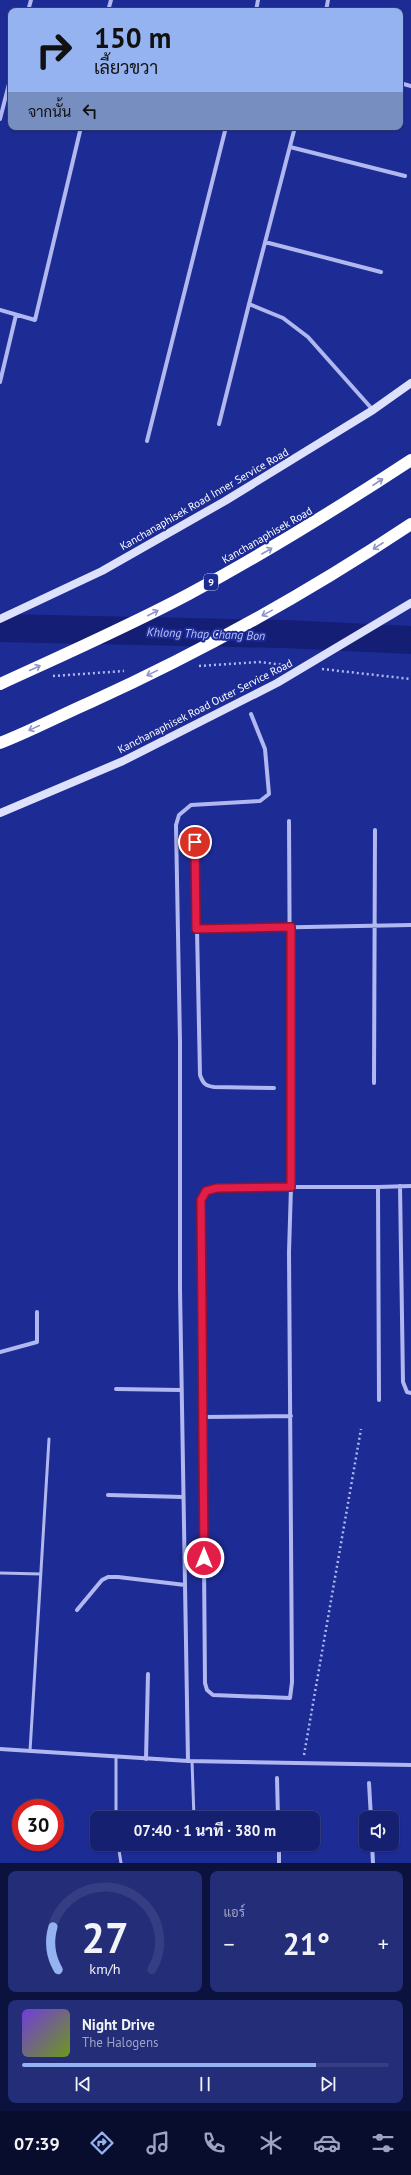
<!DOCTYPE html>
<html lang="th">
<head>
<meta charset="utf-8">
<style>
  :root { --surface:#162070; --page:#232d78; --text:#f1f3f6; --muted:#9ea3c3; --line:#353e83; --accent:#95b2f1 }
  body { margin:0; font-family:"PT Sans",Sarabun,sans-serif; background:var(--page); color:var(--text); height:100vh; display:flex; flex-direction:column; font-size:15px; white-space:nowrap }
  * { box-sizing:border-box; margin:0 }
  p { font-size:13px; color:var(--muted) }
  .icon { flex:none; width:22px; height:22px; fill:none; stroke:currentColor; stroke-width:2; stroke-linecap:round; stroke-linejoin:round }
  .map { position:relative; height:1863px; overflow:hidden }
  .sheet { display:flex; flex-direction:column; gap:8px; padding:8px; background:#0c123e; flex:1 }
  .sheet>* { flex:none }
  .banner { position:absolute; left:8px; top:8px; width:395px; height:122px; border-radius:8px; box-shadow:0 1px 3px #0004,0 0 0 1px var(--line); background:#95b2f1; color:#111; overflow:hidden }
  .controls { position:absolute; left:359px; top:1811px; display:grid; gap:8px }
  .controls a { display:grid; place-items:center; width:40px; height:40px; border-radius:8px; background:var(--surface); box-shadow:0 1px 3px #0004,0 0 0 1px var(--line); font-size:20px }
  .speed { position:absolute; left:12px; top:1799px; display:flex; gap:8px; font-size:20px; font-weight:700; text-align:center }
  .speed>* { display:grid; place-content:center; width:52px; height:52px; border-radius:50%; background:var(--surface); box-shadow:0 1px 3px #0004,0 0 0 1px var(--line); line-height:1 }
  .speed .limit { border:6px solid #d22; background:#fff; color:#111 }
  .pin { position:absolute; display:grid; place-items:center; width:34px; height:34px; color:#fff; margin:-17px; border:2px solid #fff; border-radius:50%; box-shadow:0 1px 4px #0007 }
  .me { position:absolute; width:44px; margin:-22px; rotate:0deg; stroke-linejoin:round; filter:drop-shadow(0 0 3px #0008) }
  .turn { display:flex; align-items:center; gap:14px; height:84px; padding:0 20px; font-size:18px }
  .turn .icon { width:52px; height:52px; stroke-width:2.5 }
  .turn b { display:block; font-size:28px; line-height:34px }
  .then { display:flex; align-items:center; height:38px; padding:0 20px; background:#0003; gap:8px; font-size:15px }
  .big { font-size:30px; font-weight:800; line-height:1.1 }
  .sheet .card { flex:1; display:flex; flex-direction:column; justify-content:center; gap:6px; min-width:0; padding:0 14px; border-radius:8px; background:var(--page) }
  .sheet .dial { align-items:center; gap:0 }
  .dial svg { height:104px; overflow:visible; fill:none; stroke:var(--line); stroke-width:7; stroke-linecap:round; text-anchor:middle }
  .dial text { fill:var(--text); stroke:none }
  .song { display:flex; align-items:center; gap:12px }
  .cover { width:48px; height:48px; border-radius:6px; background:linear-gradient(135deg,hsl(260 70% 55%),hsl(80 70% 35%)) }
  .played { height:4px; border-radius:2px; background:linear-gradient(90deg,var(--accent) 80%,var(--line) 80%) }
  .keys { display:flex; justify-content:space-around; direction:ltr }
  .heat { display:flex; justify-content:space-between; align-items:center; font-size:22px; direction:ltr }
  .sheet .tiles { flex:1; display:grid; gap:8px; grid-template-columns:1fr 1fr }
  .card:last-child { grid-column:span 2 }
  .trip { position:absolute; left:90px; top:1811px; width:230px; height:40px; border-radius:8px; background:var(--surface); box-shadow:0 1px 3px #0004,0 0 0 1px var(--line); font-weight:800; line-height:40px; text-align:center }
  .menu { display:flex; height:64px; justify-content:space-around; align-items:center; background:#090d2d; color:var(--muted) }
  .menu .icon { width:28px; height:28px }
  .menu .current { color:var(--accent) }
  .menu b { font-size:18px; color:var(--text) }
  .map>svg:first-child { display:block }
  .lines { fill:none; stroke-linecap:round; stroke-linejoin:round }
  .river { stroke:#131e74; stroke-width:28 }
  .path { stroke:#b0b8ef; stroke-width:2.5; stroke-dasharray:2 3; stroke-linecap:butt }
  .service { stroke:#b0b8ef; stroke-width:3 }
  .minor { stroke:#b0b8ef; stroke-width:4 }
  .secondary { stroke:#dde1fb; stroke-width:8 }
  .secondary-bridge { stroke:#dde1fb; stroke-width:8 }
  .motorway-bridge { stroke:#fff; stroke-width:12 }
  .oneway { stroke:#8e95ca }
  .route-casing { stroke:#92132f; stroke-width:10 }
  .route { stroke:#e11d48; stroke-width:7 }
  .labels { text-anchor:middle; stroke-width:4; stroke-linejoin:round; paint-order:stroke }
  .shield { fill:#1d2b95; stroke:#bbbfdf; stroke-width:1 }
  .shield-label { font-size:10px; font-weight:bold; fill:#fff }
  .street-label { font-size:11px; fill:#fff; stroke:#1d2b95 }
  .water-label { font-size:12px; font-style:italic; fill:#bcc4f6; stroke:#1d2b95 }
</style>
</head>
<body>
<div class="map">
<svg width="411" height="1863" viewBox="0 0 411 1863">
  <rect width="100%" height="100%" fill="#1d2b95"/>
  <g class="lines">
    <path class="river" d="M0,628L285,634L411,640"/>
    <path class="path" d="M199,666L259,662L285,665
      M322,669L411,679
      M53,676L124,671
      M304,1755L361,1429"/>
    <path class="service" d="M0,1573L41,1574
      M30,1751L49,1439
      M116,1757V1818
      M192,1761L194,1818
      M118,1844L121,1863"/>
    <path class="minor" d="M28,11L31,0
      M108,11L111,0
      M256,11L258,0
      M326,11L328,0
      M400,83L411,86
      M0,119L11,76
      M295,127L249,304L283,318L308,337L373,410
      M290,147L405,176
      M265,242L381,272
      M0,310L35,320L81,127
      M0,382L16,315
      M219,424L249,304
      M147,441L226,127
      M289,821L291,1187H378L379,1400
      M195,827L197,929L411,925
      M197,929L200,1075C203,1083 205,1086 214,1087L274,1088
      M374,1083L375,830
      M400,1186L403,1382L407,1392L411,1393
      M291,1187L289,1252L292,1682L290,1698L213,1695L207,1690L205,1683L201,1200L206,1191L217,1188Z
      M378,1187L411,1186
      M0,1352L37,1342V1312
      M116,1389L181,1390
      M203,1417L291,1416
      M108,1495L183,1497
      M77,1610L102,1580L108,1577H118L185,1585
      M0,1749L188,1761L411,1765
      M146,1759L148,1674
      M188,1761L180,1289V1042L176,825L179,815L191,805L260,801L269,794L265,749L251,714
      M277,1778L278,1818
      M369,1783L371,1818
      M279,1844V1863
      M372,1844L373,1863"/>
    <path class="secondary" d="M0,619L102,571L225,501L373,410L411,383"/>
    <path class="secondary-bridge" d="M0,813L123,761L277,683L411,603"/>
    <path class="motorway-bridge" d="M0,684C63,655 127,627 189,594C265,553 338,508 411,460
      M0,743C31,731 61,715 91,702C203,651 309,592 411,524"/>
  </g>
  <defs><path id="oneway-shaft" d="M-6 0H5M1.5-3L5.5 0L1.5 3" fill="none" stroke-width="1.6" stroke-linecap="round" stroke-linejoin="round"/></defs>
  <g class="oneway">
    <use href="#oneway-shaft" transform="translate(378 482) rotate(-33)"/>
    <use href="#oneway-shaft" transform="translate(378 546) rotate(147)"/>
    <use href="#oneway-shaft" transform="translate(267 551) rotate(-30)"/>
    <use href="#oneway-shaft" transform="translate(153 613) rotate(-27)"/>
    <use href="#oneway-shaft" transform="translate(267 613) rotate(151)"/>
    <use href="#oneway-shaft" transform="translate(35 668) rotate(-24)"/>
    <use href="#oneway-shaft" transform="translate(152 673) rotate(154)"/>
    <use href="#oneway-shaft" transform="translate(34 728) rotate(155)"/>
  </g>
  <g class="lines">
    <g class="route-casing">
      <path id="route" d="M195,842L196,929L291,927V1187L217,1188L206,1191L201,1200L204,1558"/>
    </g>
    <use href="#route" class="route"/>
  </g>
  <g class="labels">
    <rect class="shield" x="204" y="574" width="14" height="16" rx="3"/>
    <g class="shield-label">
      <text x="211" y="586">9</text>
    </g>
    <g class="street-label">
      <text transform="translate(204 499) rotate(-30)" y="4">Kanchanaphisek Road Inner Service Road</text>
      <text transform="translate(267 535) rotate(-30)" y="4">Kanchanaphisek Road</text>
      <text transform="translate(205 706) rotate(-27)" y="4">Kanchanaphisek Road Outer Service Road</text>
    </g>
    <g class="water-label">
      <text transform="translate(206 634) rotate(2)" y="4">Khlong Thap Chang Bon</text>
    </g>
  </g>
</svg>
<div class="controls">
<a><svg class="icon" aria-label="sound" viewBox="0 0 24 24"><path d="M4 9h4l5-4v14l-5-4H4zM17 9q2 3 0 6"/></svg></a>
</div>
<div class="speed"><div class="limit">30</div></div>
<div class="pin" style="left:195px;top:842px;background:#d93025"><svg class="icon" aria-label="arrive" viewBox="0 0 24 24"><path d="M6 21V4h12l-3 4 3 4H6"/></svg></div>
<svg class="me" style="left:204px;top:1558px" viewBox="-20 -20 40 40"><circle r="17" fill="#e11d48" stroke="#fff" stroke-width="3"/><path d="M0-11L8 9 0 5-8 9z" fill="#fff"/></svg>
<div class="trip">07:40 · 1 นาที · 380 m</div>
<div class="banner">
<div class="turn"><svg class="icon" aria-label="right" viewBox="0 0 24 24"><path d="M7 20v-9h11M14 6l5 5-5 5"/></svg><div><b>150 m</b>เลี้ยวขวา</div></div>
<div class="then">จากนั้น<svg class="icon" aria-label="left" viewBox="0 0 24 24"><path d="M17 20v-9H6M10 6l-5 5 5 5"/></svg></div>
</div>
</div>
<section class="sheet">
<div class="tiles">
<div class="card dial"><svg viewBox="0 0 100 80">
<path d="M14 69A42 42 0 1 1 86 69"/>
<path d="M14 69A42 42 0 0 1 10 36" stroke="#95b2f1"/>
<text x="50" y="56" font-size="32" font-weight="700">27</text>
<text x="50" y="72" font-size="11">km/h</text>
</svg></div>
<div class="card"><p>แอร์</p>
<div class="heat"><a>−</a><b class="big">21°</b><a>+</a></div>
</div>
<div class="card">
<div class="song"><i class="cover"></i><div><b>Night Drive</b><p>The Halogens</p></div></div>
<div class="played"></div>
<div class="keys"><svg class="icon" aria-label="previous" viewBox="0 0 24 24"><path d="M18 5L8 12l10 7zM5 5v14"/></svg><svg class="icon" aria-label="pause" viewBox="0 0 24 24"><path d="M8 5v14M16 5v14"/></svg><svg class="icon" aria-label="next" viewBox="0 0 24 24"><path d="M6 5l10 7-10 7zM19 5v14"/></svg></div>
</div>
</div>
</section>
<nav class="menu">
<b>07:39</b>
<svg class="icon current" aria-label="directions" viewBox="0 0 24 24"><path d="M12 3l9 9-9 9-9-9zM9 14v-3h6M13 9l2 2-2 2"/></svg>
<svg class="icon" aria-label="music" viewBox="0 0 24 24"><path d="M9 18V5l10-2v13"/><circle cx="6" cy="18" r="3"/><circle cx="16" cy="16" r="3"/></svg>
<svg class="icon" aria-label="phone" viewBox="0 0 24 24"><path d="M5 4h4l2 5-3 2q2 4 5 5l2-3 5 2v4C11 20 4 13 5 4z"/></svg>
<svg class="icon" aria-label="climate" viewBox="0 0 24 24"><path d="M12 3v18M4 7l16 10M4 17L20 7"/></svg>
<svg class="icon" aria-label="car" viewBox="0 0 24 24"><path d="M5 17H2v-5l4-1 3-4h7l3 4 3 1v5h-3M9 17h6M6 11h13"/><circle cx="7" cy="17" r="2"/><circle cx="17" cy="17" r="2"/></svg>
<svg class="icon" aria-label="filters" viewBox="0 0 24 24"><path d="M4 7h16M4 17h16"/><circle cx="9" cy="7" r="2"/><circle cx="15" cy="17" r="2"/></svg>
</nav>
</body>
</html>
